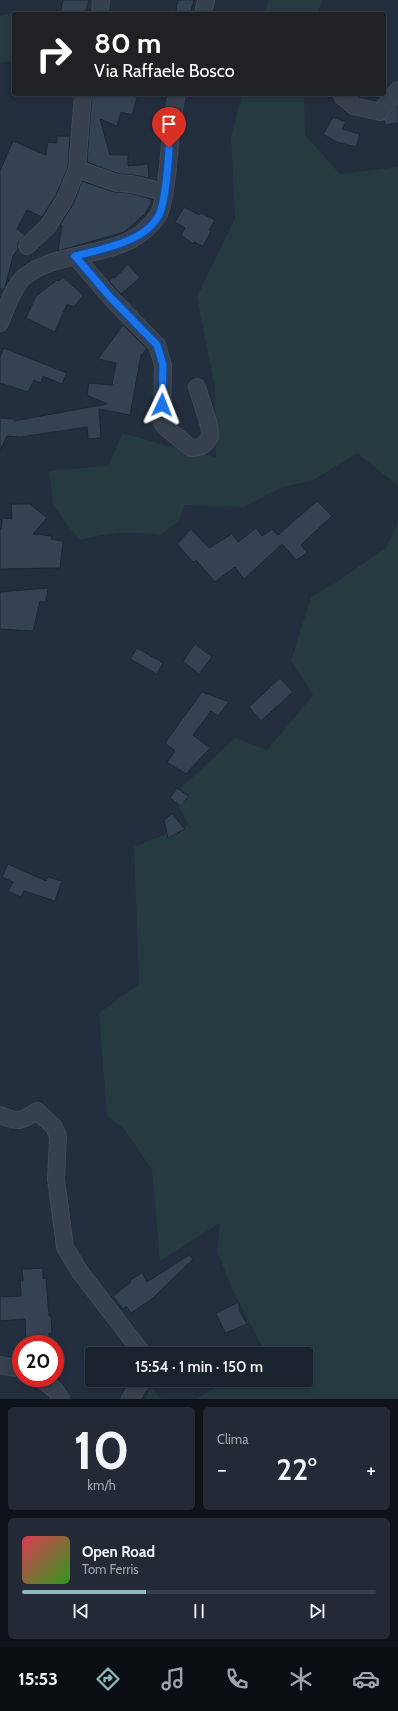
<!DOCTYPE html>
<html lang="it">
<head>
<meta charset="utf-8">
<style>
  :root { --surface:#1a222e; --page:#232a36; --text:#f1f3f6; --muted:#9fa4aa; --line:#383f4a; --accent:#8bbbb9 }
  body { margin:0; font-family:Cabin,sans-serif; background:var(--page); color:var(--text); height:100vh; display:flex; flex-direction:column; font-size:15px; white-space:nowrap }
  * { box-sizing:border-box; margin:0 }
  p { font-size:13px; color:var(--muted) }
  .icon { flex:none; width:22px; height:22px; fill:none; stroke:currentColor; stroke-width:2; stroke-linecap:round; stroke-linejoin:round }
  .map { position:relative; height:1399px; overflow:hidden }
  .drawer { display:flex; flex-direction:column; gap:8px; padding:8px; background:#0e1319; flex:1 }
  .drawer>* { flex:none }
  .top-card { position:absolute; left:12px; top:12px; width:374px; height:84px; border-radius:4px; box-shadow:0 2px 6px #0003,0 0 0 1px var(--line); background:#202124; color:#fff; overflow:hidden }
  .speed { position:absolute; left:12px; top:1335px; display:flex; gap:8px; font-size:20px; font-weight:700; text-align:center }
  .speed>* { display:grid; place-content:center; width:52px; height:52px; border-radius:50%; background:var(--surface); box-shadow:0 2px 6px #0003,0 0 0 1px var(--line); line-height:1 }
  .speed .limit { border:6px solid #d22; background:#fff; color:#111 }
  .pin { position:absolute; display:grid; place-items:center; width:34px; height:34px; color:#fff; margin:-41px -17px; border-radius:50% 50% 50% 0; rotate:-45deg; box-shadow:0 0 4px #0007 }
  .pin .icon { rotate:45deg }
  .me { position:absolute; width:44px; margin:-22px; rotate:2deg; stroke-linejoin:round; filter:drop-shadow(0 0 3px #0008) }
  .turn { display:flex; align-items:center; gap:14px; height:84px; padding:0 16px; font-size:18px }
  .turn .icon { width:52px; height:52px; stroke-width:2.5 }
  .turn b { display:block; font-size:28px; line-height:34px }
  .big { font-size:30px; font-weight:600; line-height:1.1 }
  .drawer .card { flex:1; display:flex; flex-direction:column; justify-content:center; gap:6px; min-width:0; padding:0 14px; border-radius:6px; background:var(--page) }
  .drawer .dial { align-items:center; gap:0 }
  .dial b { font-size:52px; line-height:1 }
  .song { display:flex; align-items:center; gap:12px }
  .cover { width:48px; height:48px; border-radius:6px; background:linear-gradient(135deg,hsl(350 70% 55%),hsl(110 70% 35%)) }
  .played { height:4px; border-radius:2px; background:linear-gradient(90deg,var(--accent) 35%,var(--line) 35%) }
  .keys { display:flex; justify-content:space-around; direction:ltr }
  .heat { display:flex; justify-content:space-between; align-items:center; font-size:22px; direction:ltr }
  .drawer .tiles { flex:1; display:grid; gap:8px; grid-template-columns:1fr 1fr }
  .card:last-child { grid-column:span 2 }
  .trip { position:absolute; left:85px; top:1347px; width:228px; height:40px; border-radius:4px; background:var(--surface); box-shadow:0 2px 6px #0003,0 0 0 1px var(--line); font-weight:600; line-height:40px; text-align:center }
  .tab-bar { display:flex; height:64px; justify-content:space-around; align-items:center; background:#0a0e12; color:var(--muted) }
  .tab-bar .icon { width:28px; height:28px }
  .tab-bar .current { color:var(--accent) }
  .tab-bar b { font-size:18px; color:var(--text) }
  .map>svg:first-child { display:block }
  .green { fill:#253b3f }
  .building { fill:#354254; stroke:#1e2735 }
  .lines { fill:none; stroke-linecap:round; stroke-linejoin:round }
  .minor-casing { stroke:#404957; stroke-width:18 }
  .minor { stroke:#37404e; stroke-width:16 }
  .route-casing { stroke:#114b97; stroke-width:10 }
  .route { stroke:#1a73e8; stroke-width:7 }
</style>
</head>
<body>
<div class="map">
<svg width="398" height="1399" viewBox="0 0 398 1399">
  <rect width="100%" height="100%" fill="#232e3e"/>
  <path class="green" d="M268,0H322L317,14H265Z
    M26,10L27,14H14V60L0,63V16Z
    M242,94H304L305,135L340,174L398,167V486L357,453L312,481L282,487L244,507L185,505L178,522L160,535C127,530 111,533 79,540L53,505L49,471L108,466L123,433L175,448L216,457L215,388L197,297L235,218L231,136Z
    M398,522V1399H196L230,1380H306V1354H266L233,1291L217,1251L220,1223L160,1261L152,1170L125,1130L107,1116L99,1013L139,984L134,847L188,825L173,795L235,738L267,750L313,695L291,661L311,597L335,583L386,548Z
    M151,1387L161,1399H145Z"/>
  <path class="building" d="M63,0H89L85,14H60Z
    M178,0H194L190,14H175Z
    M92,94H138L132,115L121,112L117,126L100,119L110,155H128V166L148,164L149,178L134,175L119,174L87,162Z
    M398,105V123L385,125L384,120Z
    M333,117L346,122L342,129L360,134L356,147L337,142L323,134Z
    M57,136H70L68,167L56,195L42,217L27,210L17,229L25,235L18,243V249L13,256L5,287L4,289H0V171L13,141L46,155L48,142L57,143Z
    M82,181L114,192L131,193L151,199V203L145,214L124,232L58,251L62,226L60,225L73,204Z
    M184,207L199,215L201,213L215,220L209,230L211,231L203,246L194,242L193,244L181,235L185,228L175,222Z
    M128,264L140,278L121,294L109,281L113,277L115,278Z
    M63,277L83,295L74,307L67,304L55,332L26,318L36,296L57,280L59,281Z
    M123,325L147,349L141,355L130,415L99,409L101,438L88,439L87,427L21,437L7,436L0,451V418L15,419L14,421L107,404L87,395L89,383L112,385L116,363L98,359Z
    M4,348L67,373L62,384L43,376L41,383L34,380L28,392L0,383V357Z
    M317,501L332,516L301,545L307,553L296,560L282,544L244,579L235,567L215,582L196,560L193,562L177,544L191,529L209,548L232,534L238,542L256,528L262,536L272,529L278,535Z
    M11,504H30L47,518L33,534L52,536L51,539L63,541L60,568L0,569V529H1L2,518L12,519Z
    M48,588L46,602L40,601L33,631L0,629V592Z
    M195,644L212,657L199,674L183,661Z
    M137,648L163,663L157,674L130,659Z
    M280,678L293,692L261,721L249,707Z
    M202,692L229,702L218,716L211,711L193,735L210,748L186,774L167,762L175,751L165,743Z
    M177,788L189,796L181,806L170,798Z
    M172,814L185,829L168,838L164,820Z
    M8,864L46,881L48,877L62,881L55,901L24,891L21,897L8,891L13,882L2,877Z
    M189,1255L193,1259L153,1298L131,1313L126,1306L123,1309L113,1296L131,1282L130,1280L142,1273L147,1282Z
    M43,1268V1279L46,1278L49,1316H51L52,1333H49L50,1344H26L25,1319L0,1321V1297L21,1296L20,1280H23L22,1269Z
    M239,1302V1310L247,1324L225,1333L216,1313Z"/>
  <g class="lines">
    <g class="minor-casing">
      <path id="minor" d="M100,14L101,0
        M203,14L206,0
        M342,96L354,106L380,112L398,90
        M77,169L117,183L132,184L164,192
        M27,246L48,226L65,199L77,169L83,94
        M75,256L110,297L157,345L163,365L162,422L165,427L191,448C200,448 206,445 210,436L209,425L197,387
        M0,323C5,311 14,285 24,277C59,248 121,260 151,224C154,221 157,218 159,214C165,200 166,182 168,167C170,142 172,118 177,94
        M0,1115C18,1123 22,1121 37,1111L54,1127L58,1136L56,1179L65,1247L80,1272L143,1354
        M0,1365L21,1369
        M40,1378L55,1390L61,1399
        M130,1399L142,1380"/>
    </g>
    <use href="#minor" class="minor"/>
  </g>
  <g class="lines">
    <g class="route-casing">
      <path id="route" d="M162,405L163,365L157,345L110,297L75,256C102,249 145,242 159,215C166,199 168,166 169,148"/>
    </g>
    <use href="#route" class="route"/>
  </g>
</svg>
<div class="speed"><div class="limit">20</div></div>
<div class="pin" style="left:169px;top:148px;background:#d93025"><svg class="icon" aria-label="arrive" viewBox="0 0 24 24"><path d="M6 21V4h12l-3 4 3 4H6"/></svg></div>
<svg class="me" style="left:162px;top:405px" viewBox="-20 -20 40 40"><path d="M0-17L14 15 0 8-14 15z" fill="#1a73e8" stroke="#fff" stroke-width="4"/></svg>
<div class="trip">15:54 · 1 min · 150 m</div>
<div class="top-card">
<div class="turn"><svg class="icon" aria-label="right" viewBox="0 0 24 24"><path d="M7 20v-9h11M14 6l5 5-5 5"/></svg><div><b>80 m</b>Via Raffaele Bosco</div></div>
</div>
</div>
<section class="drawer">
<div class="tiles">
<div class="card dial"><b>10</b><p>km/h</p></div>
<div class="card"><p>Clima</p>
<div class="heat"><a>−</a><b class="big">22°</b><a>+</a></div>
</div>
<div class="card">
<div class="song"><i class="cover"></i><div><b>Open Road</b><p>Tom Ferris</p></div></div>
<div class="played"></div>
<div class="keys"><svg class="icon" aria-label="previous" viewBox="0 0 24 24"><path d="M18 5L8 12l10 7zM5 5v14"/></svg><svg class="icon" aria-label="pause" viewBox="0 0 24 24"><path d="M8 5v14M16 5v14"/></svg><svg class="icon" aria-label="next" viewBox="0 0 24 24"><path d="M6 5l10 7-10 7zM19 5v14"/></svg></div>
</div>
</div>
</section>
<nav class="tab-bar">
<b>15:53</b>
<svg class="icon current" aria-label="directions" viewBox="0 0 24 24"><path d="M12 3l9 9-9 9-9-9zM9 14v-3h6M13 9l2 2-2 2"/></svg>
<svg class="icon" aria-label="music" viewBox="0 0 24 24"><path d="M9 18V5l10-2v13"/><circle cx="6" cy="18" r="3"/><circle cx="16" cy="16" r="3"/></svg>
<svg class="icon" aria-label="phone" viewBox="0 0 24 24"><path d="M5 4h4l2 5-3 2q2 4 5 5l2-3 5 2v4C11 20 4 13 5 4z"/></svg>
<svg class="icon" aria-label="climate" viewBox="0 0 24 24"><path d="M12 3v18M4 7l16 10M4 17L20 7"/></svg>
<svg class="icon" aria-label="car" viewBox="0 0 24 24"><path d="M5 17H2v-5l4-1 3-4h7l3 4 3 1v5h-3M9 17h6M6 11h13"/><circle cx="7" cy="17" r="2"/><circle cx="17" cy="17" r="2"/></svg>
</nav>
</body>
</html>
